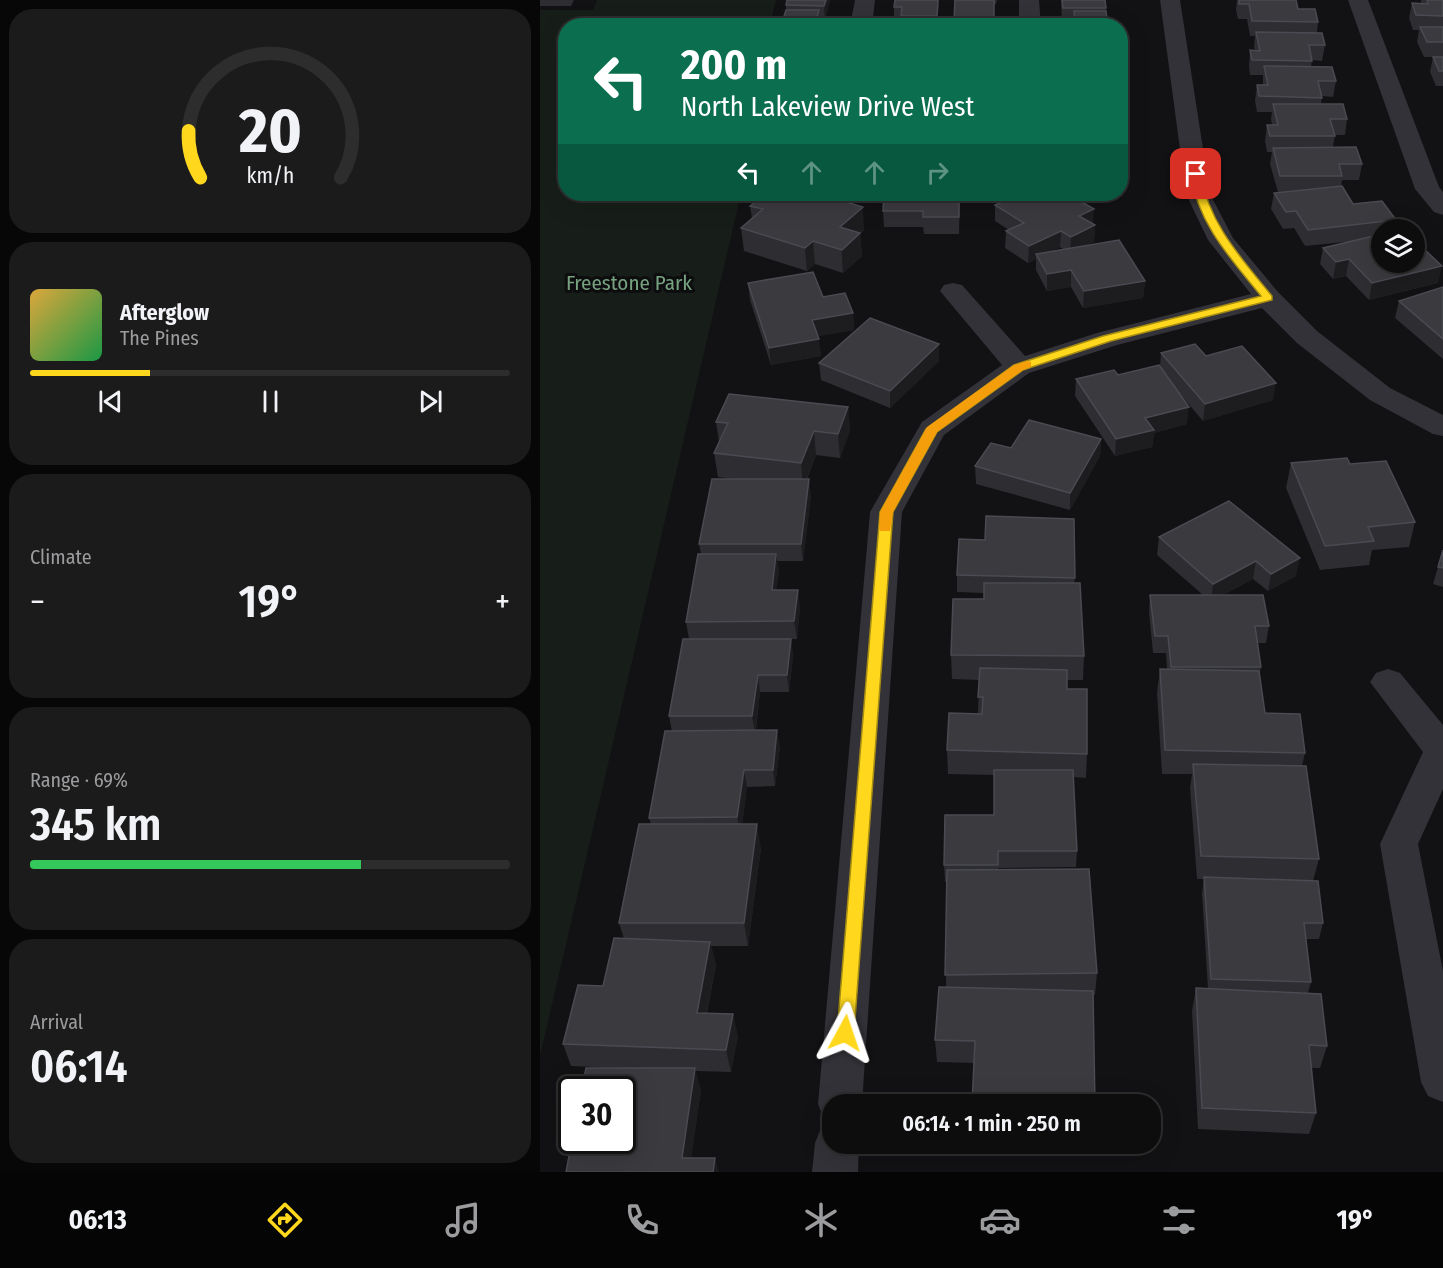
<!DOCTYPE html>
<html lang="en">
<head>
<meta charset="utf-8">
<style>
  :root { --surface:#0e0d0e; --page:#1c1b1c; --text:#f1f3f6; --muted:#9b9c9e; --line:#2e2d2e; --accent:#ffd81d }
  body { margin:0; font-family:"Fira Sans Condensed",sans-serif; background:var(--page); color:var(--text); height:100vh; display:flex; flex-direction:column; font-size:22px; white-space:nowrap }
  * { box-sizing:border-box; margin:0 }
  p { font-size:20px; color:var(--muted) }
  .icon { flex:none; width:33px; height:33px; fill:none; stroke:currentColor; stroke-width:2; stroke-linecap:round; stroke-linejoin:round }
  .map { position:relative; flex:1; overflow:hidden }
  .details { display:flex; flex-direction:column; gap:9px; padding:9px; background:#080708; width:540px }
  .details>* { flex:none }
  .hud { position:absolute; left:18px; top:18px; width:570px; height:183px; border-radius:24px; box-shadow:0 6px 24px #0002,0 0 0 2px var(--line); background:#0b6e4f; color:#fff; overflow:hidden }
  .controls { position:absolute; left:831px; top:219px; display:grid; gap:12px }
  .controls a { display:grid; place-items:center; width:54px; height:54px; border-radius:50%; background:var(--surface); box-shadow:0 6px 24px #0002,0 0 0 2px var(--line); font-size:30px }
  .speed { position:absolute; left:18px; top:1076px; display:flex; gap:12px; font-size:30px; font-weight:700; text-align:center }
  .speed>* { display:grid; place-content:center; width:78px; height:78px; border-radius:50%; background:var(--surface); box-shadow:0 6px 24px #0002,0 0 0 2px var(--line); line-height:1 }
  .speed .limit { border:3px solid #111; border-radius:9px; background:#fff; color:#111 }
  .pin { position:absolute; display:grid; place-items:center; width:51px; height:51px; color:#fff; margin:-26px; border-radius:12px; box-shadow:0 3px 9px #0006 }
  .me { position:absolute; width:66px; margin:-33px; rotate:5deg; stroke-linejoin:round; filter:drop-shadow(0 0 4px #0008) }
  .turn { display:flex; align-items:center; gap:21px; height:126px; padding:0 24px; font-size:27px }
  .turn .icon { width:78px; height:78px; stroke-width:2.5 }
  .turn b { display:block; font-size:42px; line-height:51px }
  .lanes { display:flex; align-items:center; height:57px; padding:0 24px; background:#0003; justify-content:center; gap:30px; direction:ltr }
  .lanes .off { opacity:.35 }
  .big { font-size:45px; font-weight:600; line-height:1.1 }
  .details .card { flex:1; display:flex; flex-direction:column; justify-content:center; gap:9px; min-width:0; padding:0 21px; border-radius:24px; background:var(--page) }
  .details .dial { align-items:center; gap:0 }
  .dial svg { height:156px; overflow:visible; fill:none; stroke:var(--line); stroke-width:7; stroke-linecap:round; text-anchor:middle }
  .dial text { fill:var(--text); stroke:none }
  .song { display:flex; align-items:center; gap:18px }
  .cover { width:72px; height:72px; border-radius:9px; background:linear-gradient(135deg,hsl(40 70% 55%),hsl(140 70% 35%)) }
  .played { height:6px; border-radius:3px; background:linear-gradient(90deg,var(--accent) 25%,var(--line) 25%) }
  .keys { display:flex; justify-content:space-around; direction:ltr }
  .heat { display:flex; justify-content:space-between; align-items:center; font-size:33px; direction:ltr }
  .charge { height:9px; border-radius:4px; background:linear-gradient(90deg,#34c759 69%,var(--line) 0) }
  .trip { position:absolute; left:282px; top:1094px; width:339px; height:60px; border-radius:24px; background:var(--surface); box-shadow:0 6px 24px #0002,0 0 0 2px var(--line); font-weight:600; line-height:60px; text-align:center }
  .tabs { display:flex; height:96px; justify-content:space-around; align-items:center; background:#060506; color:var(--muted) }
  .tabs .icon { width:42px; height:42px }
  .tabs .selected { color:var(--accent) }
  .tabs b { font-size:27px; color:var(--text) }
  main { display:flex; flex:1; min-height:0 }
  .map>svg:first-child { display:block }
  .green { fill:#171e19 }
  .lines { fill:none; stroke-linecap:round; stroke-linejoin:round }
  .minor { fill:#323238; fill-rule:evenodd }
  .wall { fill:#2e2d31; fill-rule:evenodd }
  .shaded-wall { fill:#1d1c1f }
  .building { fill:#3a3a3f; stroke:#4a4a52; stroke-width:1.5 }
  .route { fill:#ffd81d; stroke:#a68c13; stroke-width:1.5 }
  .slow { fill:#f59e0b }
  .labels { text-anchor:middle; stroke-width:6; stroke-linejoin:round; paint-order:stroke }
  .park-label { font-size:21px; fill:#77a280; stroke:#0d0c0e }
</style>
</head>
<body>
<main>
<section class="details">
<div class="card dial"><svg viewBox="0 0 100 80">
<path d="M14 69A42 42 0 1 1 86 69"/>
<path d="M14 69A42 42 0 0 1 8 45" stroke="#ffd81d"/>
<text x="50" y="56" font-size="32" font-weight="700">20</text>
<text x="50" y="72" font-size="11">km/h</text>
</svg></div>
<div class="card">
<div class="song"><i class="cover"></i><div><b>Afterglow</b><p>The Pines</p></div></div>
<div class="played"></div>
<div class="keys"><svg class="icon" aria-label="previous" viewBox="0 0 24 24"><path d="M18 5L8 12l10 7zM5 5v14"/></svg><svg class="icon" aria-label="pause" viewBox="0 0 24 24"><path d="M8 5v14M16 5v14"/></svg><svg class="icon" aria-label="next" viewBox="0 0 24 24"><path d="M6 5l10 7-10 7zM19 5v14"/></svg></div>
</div>
<div class="card"><p>Climate</p>
<div class="heat"><a>−</a><b class="big">19°</b><a>+</a></div>
</div>
<div class="card"><p>Range · 69%</p><b class="big">345 km</b><div class="charge"></div></div>
<div class="card"><p>Arrival</p><b class="big">06:14</b></div>
</section>
<div class="map">
<svg width="903" height="1172" viewBox="0 0 903 1172">
  <rect width="100%" height="100%" fill="#121113"/>
  <path class="green" d="M57,0H236L230,25L26,26V194H201L0,1056V10H53Z"/>
  <g class="lines">
    <path class="minor" d="M315,0H335L332,26H310Z
      M479,0H499L501,26H479Z
      M620,0H640L670,194L693,238L738,292L777,331L850,388L903,415V436L893,434L830,400L757,343L722,308L577,345L489,373L404,435L362,512L322,1104H292V1122L284,1119L278,1104L330,512L382,422L462,365L400,291L404,285L413,283L422,285L485,356L557,333L711,294L668,240L646,194Z
      M808,0H828L899,187L903,192V215L894,212L875,189Z
      M848,669L860,673L903,725V789L878,844L903,971V1102L888,1096L881,1082L840,844L883,752L830,682L836,673Z
      M292,1123V1143H319L318,1172H272L275,1143L281,1128Z"/>
  </g>
  <path class="wall" d="M0,0H34L31,6H0Z
    M247,0H290L285,20H287V26H241L246,10V5Z
    M399,0L397,26H352L354,19V7Z
    M414,0H457L456,4H454V26H412L414,24Z
    M521,0H565L568,26H524V23H522Z
    M697,0H756L758,9L778,22L777,32L785,45L782,61L772,60L771,67L796,81L793,97L782,96L781,104L807,119L805,135H795L793,147L822,164L819,180H802L801,186L813,204L856,220L854,230H842V262L898,283L829,300L806,276L793,279L780,264L783,248L814,241L765,246L754,228L743,229L731,209L734,193L743,192H738L730,164L732,152H727L725,141L727,125H732L731,119L732,112H717L715,101L717,85H723V75H710L709,66L710,50H715L714,47L715,36H710L707,19H698L696,10Z
    M881,0H903V86H896L890,72L893,57H884L877,42L879,30H873L869,18L872,3H881Z
    M420,194L419,234H384L383,227H344L343,211Z
    M299,200L324,230L320,234L322,256L303,273L275,264L267,271L204,251L201,228L212,218L210,206Z
    M455,205L555,225L554,242L547,245L605,281L603,298L543,308L531,287L507,291L496,270V259L488,263L465,248L466,231L469,230L455,221ZM520,247L523,249L512,251Z
    M208,283L283,297L313,313L314,330L278,336L281,356L231,365L210,300Z
    M903,287V359L855,318L859,301Z
    M399,344V361L350,408L281,380L279,363Z
    M621,353L666,356L733,400L663,421L640,394L647,424L614,433L612,447L575,456L535,396L536,379L578,375L620,366Z
    M308,407L310,431L300,458L276,455L267,479L271,496L263,561H237L239,571L236,590L260,607L257,639H251L253,656L249,692H220L216,730L240,747L235,786L207,787L202,824L221,848L208,946H171L176,965L167,1013L198,1036L191,1072L155,1071L161,1090L151,1158L26,1172L80,1068L31,1066L23,1044L63,986L84,939L79,923L111,824L109,818L132,731L129,716L149,639L146,622L161,554L159,544L194,479L178,477L174,453L179,442L176,422Z
    M561,439L560,456L530,510L436,484L435,466L471,448Z
    M751,463L810,464L875,522L869,547L832,550L829,565L780,570L746,488Z
    M689,501L756,576L728,591L713,579L683,595L729,626L726,643H717L721,667L719,676L725,713L765,753L762,766L779,859L773,881L783,923L779,939H766L771,982L768,993L787,1046L780,1068H771L776,1113L769,1134L658,1129L652,1011L656,988L668,989L662,893L664,879H657L650,788L652,774H622L617,693L620,669H627L626,653H613L609,612L610,595H663L617,555L619,537Z
    M903,550V587L893,584Z
    M417,575L535,578L534,583L544,656L543,680H527V689L547,754L546,778L533,777L537,851L536,867L458,868V870L557,973L555,995H553L434,1063L397,1062L395,1040L406,987L407,882H405L404,865L454,815V775L408,774L407,750L438,714L439,680L412,679L411,655L444,599V593L417,592Z"/>
  <path class="shaded-wall" d="M286,0H290L285,21L284,6Z
    M398,0H399L397,26H396Z
    M293,194H299L300,212L289,197Z
    M323,207L324,230L320,234L322,256L303,273L300,227Z
    M554,209L553,225L539,216Z
    M555,225L554,242L530,253L531,237Z
    M521,231L520,247L499,258L496,254V259L488,263L489,246Z
    M273,241L275,264L267,271L265,248Z
    M809,259L806,276L793,279L796,262Z
    M902,266L898,283L829,300L832,283Z
    M531,270V287L507,291V274Z
    M605,281L603,298L543,308L544,291Z
    M313,313L314,330L274,337L272,320Z
    M279,339L281,356L231,365L229,348Z
    M399,344V361L350,408V391Z
    M736,383L733,400L663,421L665,404Z
    M308,407L310,431L300,458L298,434Z
    M649,407L647,424L614,433L612,447L575,456L576,439L605,418Z
    M274,431L276,455L263,487L261,463Z
    M561,439L560,456L530,510V493Z
    M269,479L271,496L263,561L261,544Z
    M236,554L239,571L234,607L232,590Z
    M760,558L756,576L728,591L731,574Z
    M716,561L713,579L671,602L673,584Z
    M258,590L260,607L257,639L254,621Z
    M251,639L253,656L249,692L247,675Z
    M218,675L220,692L215,733L212,716Z
    M237,730L240,747L235,786L233,770Z
    M204,770L207,787L201,834L197,817Z
    M217,824L221,848L208,946L204,923Z
    M170,942L176,965L162,1035L157,1013Z
    M193,1014L198,1036L191,1072L186,1050Z
    M155,1068L161,1090L149,1172L142,1158Z
    M175,1158L179,1172H173Z"/>
  <path class="building" d="M247,0H286L284,6L246,5Z
    M355,0H398L397,16H361L362,7H354Z
    M415,0H454V21H414Z
    M522,0H565L566,8H523Z
    M699,0H756L758,9H775L778,22L712,21L709,4H699Z
    M887,0H903V16L876,15L872,3L888,4Z
    M246,10H279L276,20H287L286,26H241Z
    M534,11H566L568,26H524V21H535Z
    M353,19H397L396,26H352Z
    M412,24H449V26H412Z
    M880,27H903V42H887Z
    M716,32L782,33L785,45H769L772,61L712,60L710,50L720,51Z
    M893,57H903V71H899Z
    M724,66L792,67L796,81H778L782,98L719,96L717,85H728Z
    M733,104H803L807,119H790L795,136H730L727,125H738Z
    M816,147L822,164H799L802,176H740L733,148Z
    M802,186L813,204L842,201L856,220L768,230L756,211L746,212L734,193Z
    M225,194H293L289,197L323,207L300,227L320,233L302,250L273,241L265,248L201,228L223,209L210,206Z
    M344,194H419V217H383V211H343Z
    M479,194H528L554,209L539,216L555,225L531,237L521,231L489,246L466,231L484,223L455,205Z
    M842,234V262H874V250L883,248L902,266L832,283L809,259L796,262L783,248Z
    M579,240L605,281L544,291L531,270L507,274L496,254Z
    M273,272L283,297L305,293L313,313L272,320L279,339L229,348L208,283Z
    M903,287V339L859,301Z
    M330,318L399,344L350,391L279,363Z
    M655,344L666,356L702,346L736,383L665,404L621,353Z
    M619,365L649,407L605,418L614,430L576,439L536,379L574,370L578,375Z
    M189,394L308,407L298,434L274,431L261,463L174,453L188,423L176,422Z
    M489,420L561,439L530,493L435,466L451,443L471,448Z
    M807,458L810,464L846,461L875,522L828,527L834,541L785,546L751,463Z
    M172,479H269L261,544H159Z
    M689,501L760,558L731,574L716,561L673,584L619,537Z
    M446,516L534,519L535,578L417,575L419,539L445,540Z
    M903,550V568L898,567Z
    M158,554H236L232,590H258L254,621L146,622Z
    M444,583H540L544,656L411,655L413,599H444Z
    M610,595H723L729,626H715L721,667H631L628,636H615Z
    M143,639H251L247,675H218L212,716H129Z
    M440,668L527,670V689H547V754L407,750L409,713L442,714L443,697H438Z
    M620,669L719,671L725,713L760,714L765,753L625,750Z
    M237,730L233,770H204L197,817L109,818L125,731Z
    M653,764L766,766L779,859L661,856Z
    M454,770H533L537,851H458V865H404L405,815H454Z
    M99,824H217L204,923H79Z
    M549,869L557,973L405,975L407,870Z
    M664,877L778,881L783,923H764L771,982L671,979Z
    M74,938L170,942L157,1013L193,1014L186,1050L23,1044L38,985L63,986Z
    M399,987L553,991L555,1104H432L435,1041L395,1040Z
    M656,988L781,994L787,1046L769,1045L776,1113L662,1108Z
    M46,1068H155L142,1158H175L173,1172H26L32,1140H82V1089H42Z"/>
  <path class="route" d="M656,171L661,174C668,223 702,259 732,296V300L571,341L483,370L397,432L353,512L314,1033L312,1039L305,1041L299,1039L297,1033L340,512L386,429L474,365L563,336L721,296C691,259 657,223 651,174Z"/>
  <path class="slow" d="M487,361L491,362V367L483,370L397,432L353,512L350,531H340L339,528L340,512L387,427L474,365Z"/>
  <g class="labels">
    <g class="park-label">
      <text x="89" y="290">Freestone Park</text>
    </g>
  </g>
</svg>
<div class="controls">
<a><svg class="icon" aria-label="layers" viewBox="0 0 24 24"><path d="M12 4l9 5-9 5-9-5zM3 14l9 5 9-5"/></svg></a>
</div>
<div class="speed"><div class="limit">30</div></div>
<div class="pin" style="left:656px;top:174px;background:#d93025"><svg class="icon" aria-label="arrive" viewBox="0 0 24 24"><path d="M6 21V4h12l-3 4 3 4H6"/></svg></div>
<svg class="me" style="left:305px;top:1033px" viewBox="-20 -20 40 40"><path d="M0-17L14 15 0 8-14 15z" fill="#ffd81d" stroke="#fff" stroke-width="4"/></svg>
<div class="trip">06:14 · 1 min · 250 m</div>
<div class="hud">
<div class="turn"><svg class="icon" aria-label="left" viewBox="0 0 24 24"><path d="M17 20v-9H6M10 6l-5 5 5 5"/></svg><div><b>200 m</b>North Lakeview Drive West</div></div>
<div class="lanes"><svg class="icon" aria-label="left" viewBox="0 0 24 24"><path d="M17 20v-9H6M10 6l-5 5 5 5"/></svg><svg class="icon off" aria-label="ahead" viewBox="0 0 24 24"><path d="M12 20V5M6 11l6-6 6 6"/></svg><svg class="icon off" aria-label="ahead" viewBox="0 0 24 24"><path d="M12 20V5M6 11l6-6 6 6"/></svg><svg class="icon off" aria-label="right" viewBox="0 0 24 24"><path d="M7 20v-9h11M14 6l5 5-5 5"/></svg></div>
</div>
</div>
</main>
<nav class="tabs">
<b>06:13</b>
<svg class="icon selected" aria-label="directions" viewBox="0 0 24 24"><path d="M12 3l9 9-9 9-9-9zM9 14v-3h6M13 9l2 2-2 2"/></svg>
<svg class="icon" aria-label="music" viewBox="0 0 24 24"><path d="M9 18V5l10-2v13"/><circle cx="6" cy="18" r="3"/><circle cx="16" cy="16" r="3"/></svg>
<svg class="icon" aria-label="phone" viewBox="0 0 24 24"><path d="M5 4h4l2 5-3 2q2 4 5 5l2-3 5 2v4C11 20 4 13 5 4z"/></svg>
<svg class="icon" aria-label="climate" viewBox="0 0 24 24"><path d="M12 3v18M4 7l16 10M4 17L20 7"/></svg>
<svg class="icon" aria-label="car" viewBox="0 0 24 24"><path d="M5 17H2v-5l4-1 3-4h7l3 4 3 1v5h-3M9 17h6M6 11h13"/><circle cx="7" cy="17" r="2"/><circle cx="17" cy="17" r="2"/></svg>
<svg class="icon" aria-label="filters" viewBox="0 0 24 24"><path d="M4 7h16M4 17h16"/><circle cx="9" cy="7" r="2"/><circle cx="15" cy="17" r="2"/></svg>
<b>19°</b>
</nav>
</body>
</html>
